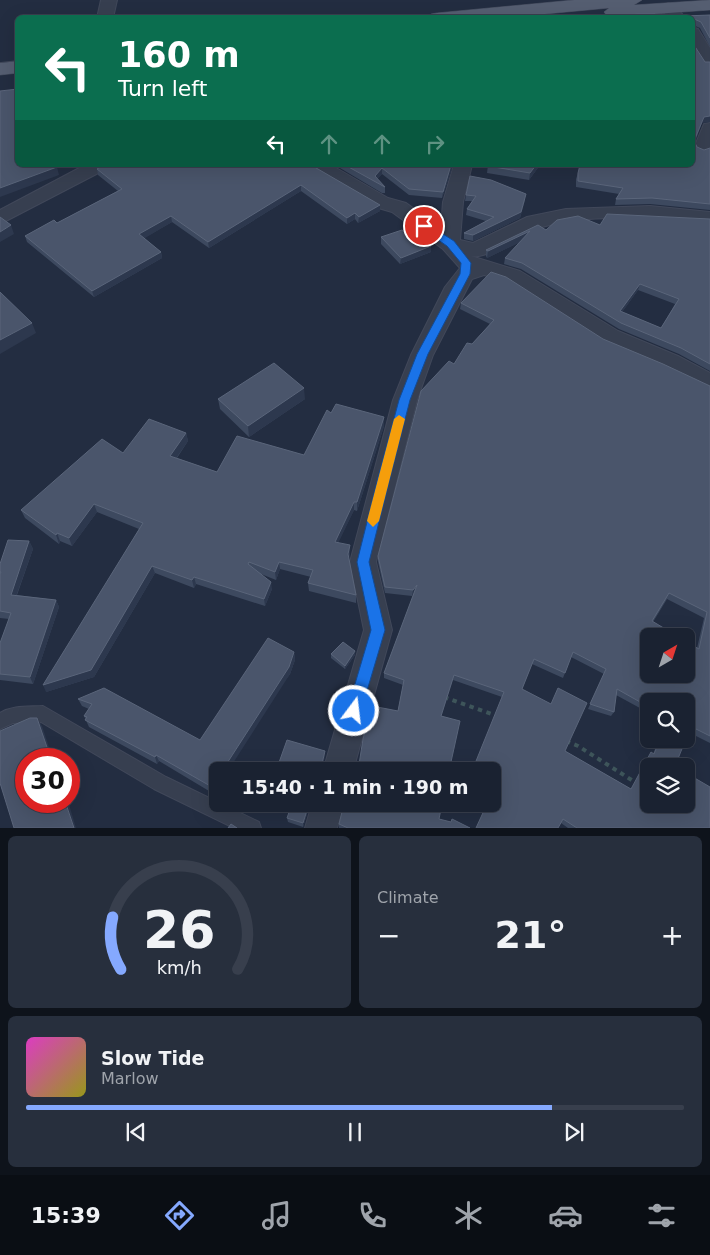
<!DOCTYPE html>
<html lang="en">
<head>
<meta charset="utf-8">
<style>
  :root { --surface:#1a2231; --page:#272f3d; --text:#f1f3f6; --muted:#9fa4ab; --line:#383f4d; --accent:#85a9ff }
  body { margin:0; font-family:"DejaVu Sans",sans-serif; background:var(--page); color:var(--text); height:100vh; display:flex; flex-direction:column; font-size:19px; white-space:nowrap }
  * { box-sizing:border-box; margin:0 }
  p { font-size:16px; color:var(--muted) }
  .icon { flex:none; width:28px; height:28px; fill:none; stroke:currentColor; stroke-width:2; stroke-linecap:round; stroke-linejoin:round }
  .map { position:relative; height:828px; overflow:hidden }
  .side { display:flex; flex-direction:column; gap:8px; padding:8px; background:#0e131b; flex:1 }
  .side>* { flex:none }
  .guide { position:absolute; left:15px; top:15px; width:680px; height:152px; border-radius:8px; box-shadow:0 5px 20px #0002,0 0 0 1px var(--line); background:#0b6e4f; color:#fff; overflow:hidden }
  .needle { width:32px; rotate:39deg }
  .buttons { position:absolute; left:640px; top:628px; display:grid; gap:10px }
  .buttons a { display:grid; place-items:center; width:55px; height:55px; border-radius:8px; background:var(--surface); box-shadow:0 5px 20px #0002,0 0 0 1px var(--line); font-size:25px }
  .speed { position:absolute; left:15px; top:748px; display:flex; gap:10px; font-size:25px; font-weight:700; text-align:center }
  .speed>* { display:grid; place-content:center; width:65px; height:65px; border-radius:50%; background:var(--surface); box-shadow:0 5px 20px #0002,0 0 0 1px var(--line); line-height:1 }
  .speed .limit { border:8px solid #d22; background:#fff; color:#111 }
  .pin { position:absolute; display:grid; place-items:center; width:42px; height:42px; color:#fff; margin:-21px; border:2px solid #fff; border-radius:50%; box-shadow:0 1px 5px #0007 }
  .me { position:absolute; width:55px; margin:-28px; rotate:15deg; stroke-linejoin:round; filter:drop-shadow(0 0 4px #0008) }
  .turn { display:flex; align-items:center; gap:18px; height:105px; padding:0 20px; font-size:22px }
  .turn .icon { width:65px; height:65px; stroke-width:2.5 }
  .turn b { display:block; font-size:35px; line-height:42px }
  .lanes { display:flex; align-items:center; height:48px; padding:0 20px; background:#0003; justify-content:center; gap:25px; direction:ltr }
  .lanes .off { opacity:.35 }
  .big { font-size:38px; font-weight:700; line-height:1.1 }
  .side .card { flex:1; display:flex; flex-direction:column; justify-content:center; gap:8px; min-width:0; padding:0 18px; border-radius:8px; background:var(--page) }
  .side .dial { align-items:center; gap:0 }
  .dial svg { height:130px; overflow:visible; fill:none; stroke:var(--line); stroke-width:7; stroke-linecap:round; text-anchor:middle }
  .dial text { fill:var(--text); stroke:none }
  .song { display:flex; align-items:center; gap:15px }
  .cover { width:60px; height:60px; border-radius:8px; background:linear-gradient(135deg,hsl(310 70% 55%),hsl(60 70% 35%)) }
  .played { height:5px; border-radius:2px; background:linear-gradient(90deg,var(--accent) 80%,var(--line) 80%) }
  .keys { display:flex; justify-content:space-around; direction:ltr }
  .heat { display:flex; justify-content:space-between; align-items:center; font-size:28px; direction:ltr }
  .side .tiles { flex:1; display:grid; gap:8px; grid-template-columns:1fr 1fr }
  .card:last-child { grid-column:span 2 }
  .trip { position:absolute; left:209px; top:762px; width:292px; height:50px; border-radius:8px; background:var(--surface); box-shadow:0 5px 20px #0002,0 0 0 1px var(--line); font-weight:700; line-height:50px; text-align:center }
  .menu { display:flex; height:80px; justify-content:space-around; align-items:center; background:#0a0e14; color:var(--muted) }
  .menu .icon { width:35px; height:35px }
  .menu .on { color:var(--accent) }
  .menu b { font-size:22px; color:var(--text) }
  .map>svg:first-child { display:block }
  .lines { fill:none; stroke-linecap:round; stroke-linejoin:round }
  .service-casing { stroke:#41485a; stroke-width:2 }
  .minor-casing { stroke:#41485a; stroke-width:2 }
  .primary-casing { stroke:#41485a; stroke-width:1 }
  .path { stroke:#3e555a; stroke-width:4; stroke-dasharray:4.5 4.5; stroke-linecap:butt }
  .service { fill:#373f50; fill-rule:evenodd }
  .minor { fill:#373f50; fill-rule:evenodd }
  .primary { fill:#555e71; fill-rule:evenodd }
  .wall { fill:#3d495f; fill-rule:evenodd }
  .shaded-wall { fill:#2d384e }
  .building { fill:#4a556b; stroke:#5a657a; fill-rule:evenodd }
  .route { fill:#1a73e8; stroke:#114b97 }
  .slow { fill:#f59e0b }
</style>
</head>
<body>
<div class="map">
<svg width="710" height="828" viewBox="0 0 710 828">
  <rect width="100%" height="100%" fill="#232d41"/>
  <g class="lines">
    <g class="service-casing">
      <path id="service" d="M43,706L166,777L259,822L261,828H234L154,789L41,722L13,723L0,729V713C13,705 28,707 43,706Z"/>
    </g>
    <g class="minor-casing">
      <path id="minor" d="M101,0H117L113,18H97Z
        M668,3L673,5L686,18H669L660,8Z
        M692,27L698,29L710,48V67L704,66L692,46Z
        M710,123V151L703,154L697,152L694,148L704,124Z
        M85,165H108L106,169L0,224V210Z
        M309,165H331L388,198L406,203L441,228L443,202L454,165H472L463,202L460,240L473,243L527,217L566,209L650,206L710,212V224C658,219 592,212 542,227C524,232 488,260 471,256L520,271L618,331L678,356L710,373V393L662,368L602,343L506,281L484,275L472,279L433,355L417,400L376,562L392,630L353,771H323L364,630L350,562L393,400L411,355L445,287L460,268L443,249L392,212L375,207L311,169Z
        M312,804H344L337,828H305Z"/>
    </g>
    <g class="primary-casing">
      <path id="primary" d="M574,0H642L634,5L710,0V10L613,17L607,16L604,12L609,8L502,18H428L431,14L437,13Z
        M18,61V73L0,75V63Z"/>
    </g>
    <path class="path" d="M444,697L497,716
      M566,741L578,746L638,784"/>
    <use href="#service" class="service"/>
    <use href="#minor" class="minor"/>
    <use href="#primary" class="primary"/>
  </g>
  <path class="wall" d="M710,15V47L700,28L693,25L657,17Z
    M692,42L702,123L695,142L697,147L704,150L710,148V210L650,204L615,205L616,199L619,194L576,187V179L578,173L692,165Z
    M311,165L380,205V211L358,223L355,219L347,224L301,191L209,248L172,222L144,238L161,252L162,258L94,297L27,242L25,236L57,223L118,191L98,175L97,169Z
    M335,165H453L442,198L409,195L382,174L377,179L385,187V193H382Z
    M488,165H540L529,180L487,173Z
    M466,195L525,200L520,218L473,241L464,239V233L486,221L466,215L467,209L472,201H465Z
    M710,219V371L679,354L619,329L521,269L504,264L505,258L520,242L487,258L486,256V250L546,230L600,225ZM638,290L675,304L661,328L622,312Z
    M407,235L431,246V252L400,264L381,244V237Z
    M461,303L603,339L710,386V743L688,732L686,701H649V713L616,695L614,712L611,716L588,709L604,674L571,657L563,678L532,664L522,689L565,751L631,789L653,754L659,739H686L675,766L710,828H568L561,823L492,804L502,697L453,680L398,711L403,685L384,678V673L414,593L412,596L385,593L378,562V556L454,364L490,324L460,309ZM667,599L704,618L697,648L653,622Z
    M218,399H305L249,437L220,409Z
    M331,413L384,417V426L357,511L354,510L338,542L350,553L349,559L356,595V603L309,591L308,583L311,577L280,569L276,580L261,574L272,589L265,606L196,584L194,588L155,573L94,677L46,692L139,529L97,512L72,546L60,541L59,544L25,518L21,510L123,453L186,433L188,441L177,458L217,472L304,455Z
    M29,541L33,549L17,595L56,600L59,607L33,684L0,680V643L9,619L0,618V564Z
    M294,652L295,660L290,674L218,771V788L214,794L159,761L157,764L89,727L84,716L89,709L82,706L78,699L200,740Z
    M331,654L355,655L345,669L331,658Z
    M310,804L303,827L288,822L287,818Z
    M439,819L470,828H339V824Z"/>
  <path class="shaded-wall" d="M710,116V122L702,123L692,147L704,117Z
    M451,165H453L442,198L443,192Z
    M536,165H540L529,180L530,173Z
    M57,167L59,175L0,197V188Z
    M382,168V174L375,182V176Z
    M301,185V191L209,248L208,242Z
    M526,194L520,218L473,241V235Z
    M380,205V211L358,223L359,217Z
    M355,213V219L347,224V218Z
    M171,216L172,222L140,241L139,234Z
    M11,225L14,234L0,242V232Z
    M530,231L529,238L487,258L488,251Z
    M431,246V252L400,264L401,258Z
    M161,252L162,258L94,297L92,291Z
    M640,284L638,290L618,318L620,311Z
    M32,323L36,333L0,354V340Z
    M304,388L305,399L249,437L248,426Z
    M384,417V426L357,511V502Z
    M186,433L188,441L172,464L170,456Z
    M354,502V510L335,550V542Z
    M94,504L97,512L72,546L69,538Z
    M57,533L60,541L59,544L56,535Z
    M29,541L33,549L14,602L11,595Z
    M350,545V553L348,562V554Z
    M279,562L280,569L276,580L275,572Z
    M152,566L155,573L94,677L46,692L43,685Z
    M194,577L196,584L194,588L192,580Z
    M271,582L272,589L265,606L264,599Z
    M417,585V591L412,596L413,590Z
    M56,600L59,607L33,684L30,677Z
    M355,651V655L345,669V666Z
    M294,652L295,660L290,674L228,771H222Z
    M454,675L453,680L440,721L441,716Z
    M37,718L42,726L53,759H51Z
    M325,751V756L322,771L321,768Z
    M156,755L159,761L157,764L155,757Z
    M218,778V788L214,794L212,787Z
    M65,801H68L76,828H74Z
    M309,804H310L303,827V823Z"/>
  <path class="building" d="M638,14H655L657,17L710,15V38L701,22L694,19L692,21V18H604Z
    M692,42L705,62H710V116L704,117L694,141L697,147L704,150L710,148V204L652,198L616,199L623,188L578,181V173L580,165H692Z
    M18,89V165H56L57,167L0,188V91Z
    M104,165H311L380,205L359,217L355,213L347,218L301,185L208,242L171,216L139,234L161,252L92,291L25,236L54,220L57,223L122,189L97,169Z
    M345,165H451L443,192L409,189L382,168L375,176L385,187L383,186Z
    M488,165H536L530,173L488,166Z
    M470,176L491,180L526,194L521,212L473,235L464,233L494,217L467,209L476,196L466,195Z
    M607,214L710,219V364L681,348L621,323L522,263L505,258L530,231L488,251L486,250L538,225L546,230L557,220L578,216L600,225ZM640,284L679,299L661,328L620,311Z
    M0,217L11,225L0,232Z
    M402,230L407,235L415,232L431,246L401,258L381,237Z
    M491,272L506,277L603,339L663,364L710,386V736L690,726L686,737V701H649V707L617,689L614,712L590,704L606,669L573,652L565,673L534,659L522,689L551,704L558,688L587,703L565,751L631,789L651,752L654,754L660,739H686L675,766H649V804H686V773L710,787V828H577L563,819L558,828H476L487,804H492V771H472L504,692L454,675L441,716L460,721L449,771H358L363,739L372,706L398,711L404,680L384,673L417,585L413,590L385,587L378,556L421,391L449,361L454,364L467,343L472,344L494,320L461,303ZM669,593L707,612L699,649L686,642V674H649V636H677L652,621Z
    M0,292L32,323L0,340Z
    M274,363L304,388L248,426L218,399Z
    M336,404L384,417L357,502H354L335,542L350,545L348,554L356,595L308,583L313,570L279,562L275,572L249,562L248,564L271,582L264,599L194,577L192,580L152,566L91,670L43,685L143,523L94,504L69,538L57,533L56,535L21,510L102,439L123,453L149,419L186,433L170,456L217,472L237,436L304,455L327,410L331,413Z
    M8,540L29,541L11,595L56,600L30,677L0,674V643L11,613L0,611V574L1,572H0V564Z
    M268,638L294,652L289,667L222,771H218V778L212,787L156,755L155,757L85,720L87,717L84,716L92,704L78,699L104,688L200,740Z
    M343,642L355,651L345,666L331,654Z
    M30,718H37L51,759H26V801H65L74,828H14L0,783V731Z
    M287,740L325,751L321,768L334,771H276Z
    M292,804H309L303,823L287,818Z
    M344,804H442L439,819L451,822L452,819L470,828H348L339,824Z
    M231,824L237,828H228Z"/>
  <path class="route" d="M424,222L454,241L471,263L470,274L428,354L410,400L390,478L369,562L385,630L361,711L359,716L354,718L349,716L347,711L371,630L357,562L378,478L399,400L417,354L460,274L461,263L447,246L421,228L420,226Z"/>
  <path class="slow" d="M399,415L405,419L379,521L373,527L367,521L394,419Z"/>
</svg>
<div class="buttons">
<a><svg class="needle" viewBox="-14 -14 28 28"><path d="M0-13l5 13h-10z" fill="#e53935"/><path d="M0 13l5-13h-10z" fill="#9fa4ab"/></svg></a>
<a><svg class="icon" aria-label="search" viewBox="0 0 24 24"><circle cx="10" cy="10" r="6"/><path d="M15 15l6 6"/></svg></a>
<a><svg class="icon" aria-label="layers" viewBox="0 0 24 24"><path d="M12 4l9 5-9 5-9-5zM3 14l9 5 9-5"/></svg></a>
</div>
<div class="speed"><div class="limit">30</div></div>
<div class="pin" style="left:424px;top:226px;background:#d93025"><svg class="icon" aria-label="arrive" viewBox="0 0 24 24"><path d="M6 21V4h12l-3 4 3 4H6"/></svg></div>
<svg class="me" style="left:354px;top:711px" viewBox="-20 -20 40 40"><circle r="17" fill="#1a73e8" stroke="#fff" stroke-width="3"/><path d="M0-11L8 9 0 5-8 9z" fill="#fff"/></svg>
<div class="trip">15:40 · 1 min · 190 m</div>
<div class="guide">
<div class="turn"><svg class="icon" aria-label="left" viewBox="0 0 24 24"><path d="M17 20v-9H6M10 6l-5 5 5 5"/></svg><div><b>160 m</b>Turn left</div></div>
<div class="lanes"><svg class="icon" aria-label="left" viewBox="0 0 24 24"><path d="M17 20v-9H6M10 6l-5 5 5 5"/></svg><svg class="icon off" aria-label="ahead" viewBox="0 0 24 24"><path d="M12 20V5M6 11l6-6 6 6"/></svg><svg class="icon off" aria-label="ahead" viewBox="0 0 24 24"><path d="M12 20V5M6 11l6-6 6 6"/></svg><svg class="icon off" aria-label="right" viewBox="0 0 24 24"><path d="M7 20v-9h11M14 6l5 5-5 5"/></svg></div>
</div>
</div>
<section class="side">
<div class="tiles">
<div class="card dial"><svg viewBox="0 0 100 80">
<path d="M14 69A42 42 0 1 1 86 69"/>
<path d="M14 69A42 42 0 0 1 9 37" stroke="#85a9ff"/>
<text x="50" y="56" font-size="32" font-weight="700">26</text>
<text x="50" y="72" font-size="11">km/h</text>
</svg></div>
<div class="card"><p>Climate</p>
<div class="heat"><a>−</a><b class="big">21°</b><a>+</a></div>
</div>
<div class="card">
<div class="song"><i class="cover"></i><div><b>Slow Tide</b><p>Marlow</p></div></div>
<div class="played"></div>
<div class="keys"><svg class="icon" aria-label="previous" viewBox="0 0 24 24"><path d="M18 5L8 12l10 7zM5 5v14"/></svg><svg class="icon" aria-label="pause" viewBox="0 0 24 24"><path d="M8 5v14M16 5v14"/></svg><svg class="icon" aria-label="next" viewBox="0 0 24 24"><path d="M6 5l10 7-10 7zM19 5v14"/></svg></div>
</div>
</div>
</section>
<nav class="menu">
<b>15:39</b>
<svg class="icon on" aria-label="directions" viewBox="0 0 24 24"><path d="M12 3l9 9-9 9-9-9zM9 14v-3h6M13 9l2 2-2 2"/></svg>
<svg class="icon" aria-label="music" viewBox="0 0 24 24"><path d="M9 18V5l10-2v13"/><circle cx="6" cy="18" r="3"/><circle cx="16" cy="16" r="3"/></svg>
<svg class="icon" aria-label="phone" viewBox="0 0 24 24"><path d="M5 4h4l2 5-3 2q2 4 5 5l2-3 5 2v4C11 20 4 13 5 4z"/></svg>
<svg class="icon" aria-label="climate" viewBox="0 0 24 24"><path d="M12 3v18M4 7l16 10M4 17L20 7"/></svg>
<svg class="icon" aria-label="car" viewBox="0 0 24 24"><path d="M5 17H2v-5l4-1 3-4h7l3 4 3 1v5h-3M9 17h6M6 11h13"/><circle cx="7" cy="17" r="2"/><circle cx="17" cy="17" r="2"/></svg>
<svg class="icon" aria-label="filters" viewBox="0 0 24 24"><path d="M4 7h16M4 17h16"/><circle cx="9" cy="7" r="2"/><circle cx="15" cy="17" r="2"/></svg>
</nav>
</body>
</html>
